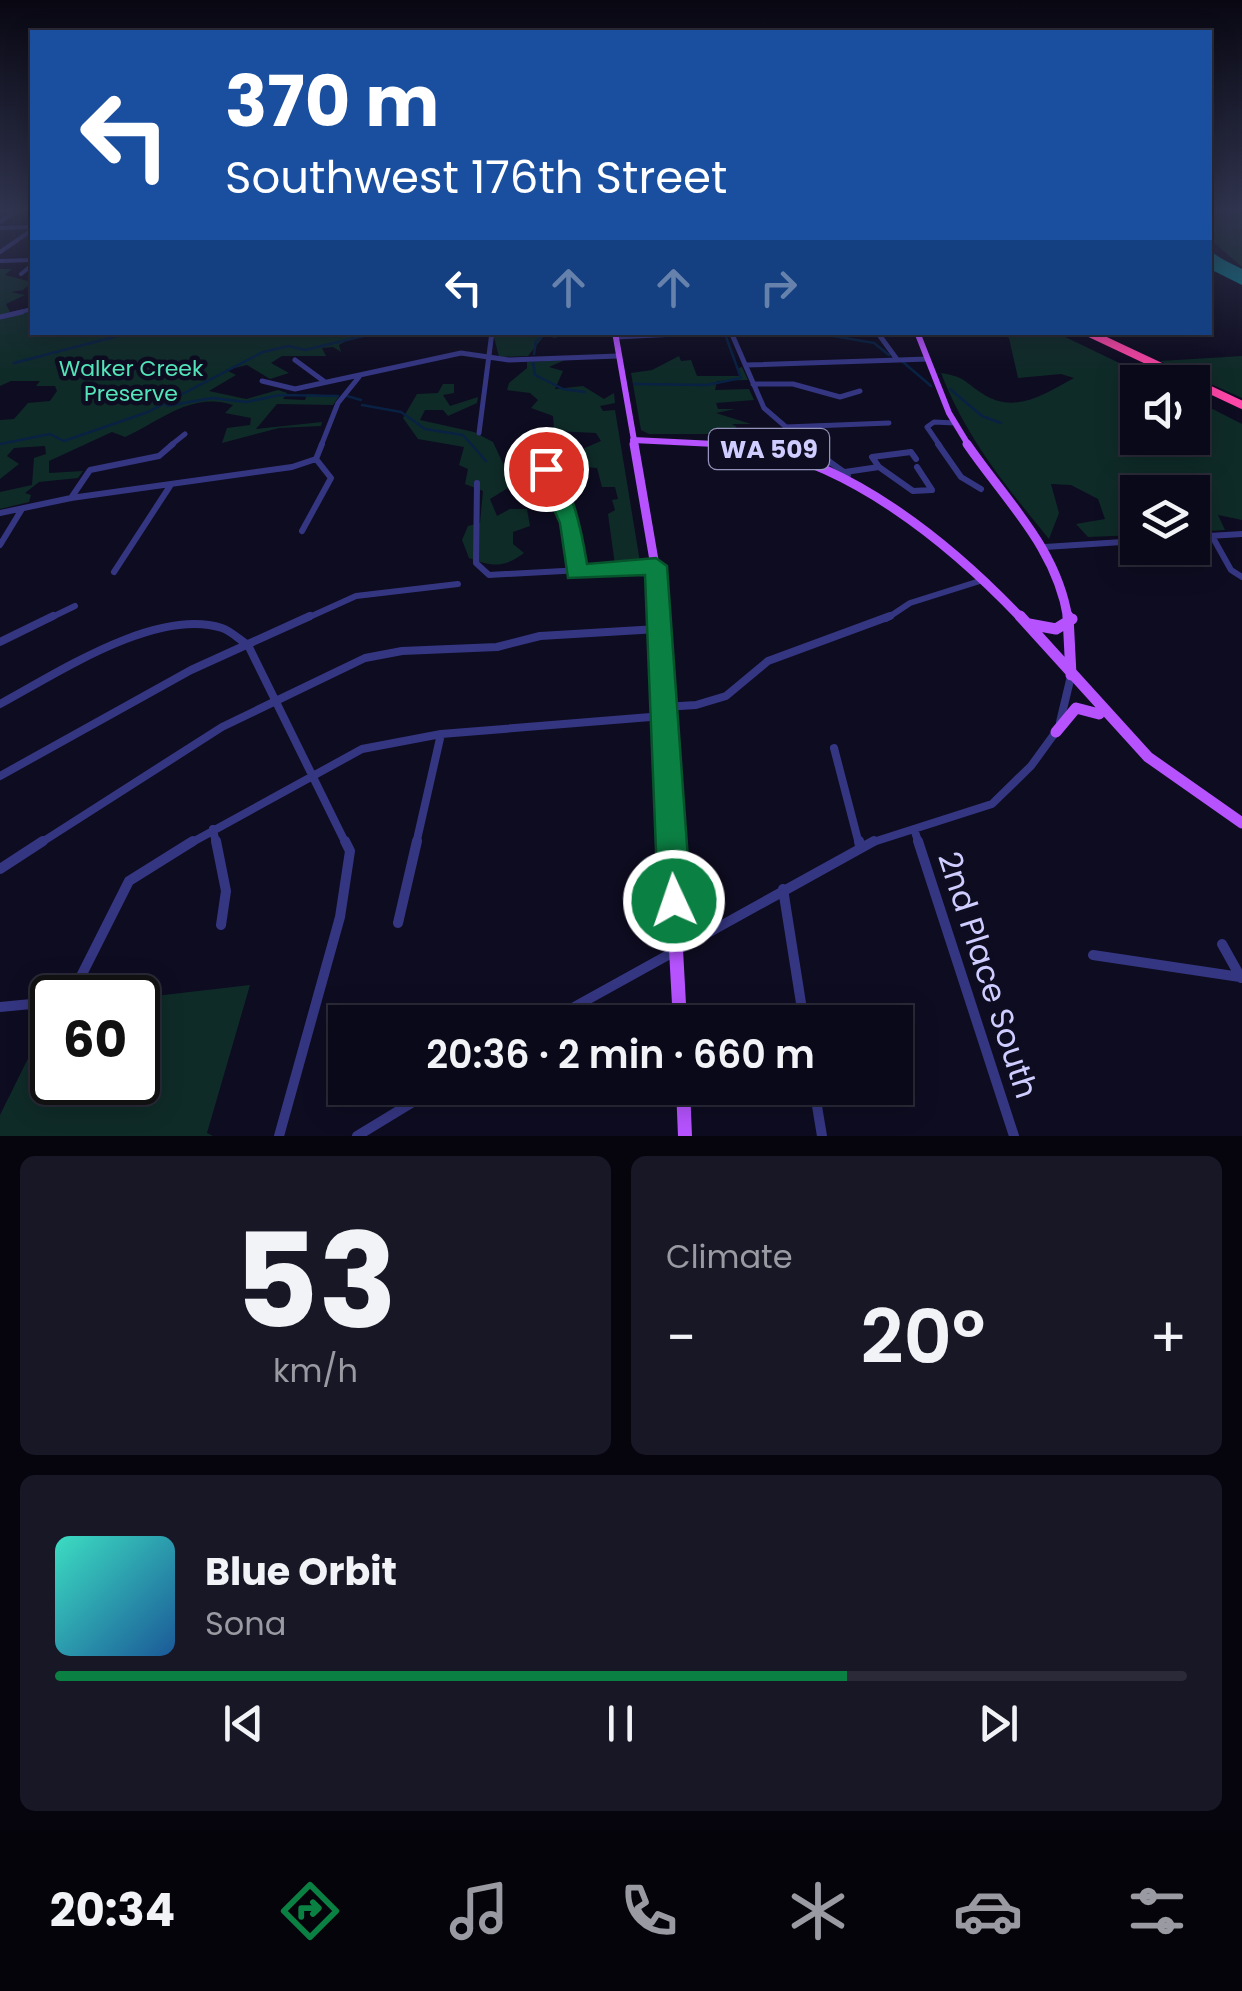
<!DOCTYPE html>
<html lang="en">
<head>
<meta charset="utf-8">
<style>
  :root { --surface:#0a0919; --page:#181726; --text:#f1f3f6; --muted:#999aa2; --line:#2a2a38; --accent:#0b8043 }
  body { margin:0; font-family:Poppins,sans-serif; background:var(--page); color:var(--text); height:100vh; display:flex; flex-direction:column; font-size:38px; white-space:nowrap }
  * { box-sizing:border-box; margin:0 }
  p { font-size:32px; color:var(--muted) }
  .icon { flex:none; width:55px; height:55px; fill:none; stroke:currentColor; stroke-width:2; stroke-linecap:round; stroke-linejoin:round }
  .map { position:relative; height:1136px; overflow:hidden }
  .side { display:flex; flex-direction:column; gap:20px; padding:20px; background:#06050e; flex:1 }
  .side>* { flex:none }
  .banner { position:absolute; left:30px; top:30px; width:1182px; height:305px; border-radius:0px; box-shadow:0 5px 25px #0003,0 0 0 2px var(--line); background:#1a4fa0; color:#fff; overflow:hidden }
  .buttons { position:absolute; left:1120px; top:365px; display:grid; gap:20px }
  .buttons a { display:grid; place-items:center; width:90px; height:90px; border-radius:0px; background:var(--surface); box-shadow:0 5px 25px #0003,0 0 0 2px var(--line); font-size:50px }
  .speed { position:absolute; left:30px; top:975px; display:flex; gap:20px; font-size:50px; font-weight:700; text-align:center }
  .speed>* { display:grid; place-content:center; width:130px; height:130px; border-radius:50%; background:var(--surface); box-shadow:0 5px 25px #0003,0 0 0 2px var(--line); line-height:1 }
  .speed .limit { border:5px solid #111; border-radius:15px; background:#fff; color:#111 }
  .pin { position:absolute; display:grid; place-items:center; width:85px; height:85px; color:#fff; margin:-42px; border:5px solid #fff; border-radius:50%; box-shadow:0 2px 10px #0007 }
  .me { position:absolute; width:110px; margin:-55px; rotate:357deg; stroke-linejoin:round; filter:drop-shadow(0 0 8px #0008) }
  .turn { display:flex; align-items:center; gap:35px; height:210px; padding:0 30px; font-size:45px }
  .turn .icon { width:130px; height:130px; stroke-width:2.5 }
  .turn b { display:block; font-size:70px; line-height:85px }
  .lanes { display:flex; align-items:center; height:95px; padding:0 30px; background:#0003; justify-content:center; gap:50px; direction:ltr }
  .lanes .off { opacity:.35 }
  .big { font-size:75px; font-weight:600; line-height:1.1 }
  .side .tile { flex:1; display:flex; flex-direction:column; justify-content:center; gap:15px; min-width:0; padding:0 35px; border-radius:15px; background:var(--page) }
  .side .dial { align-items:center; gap:0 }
  .dial b { font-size:130px; line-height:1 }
  .song { display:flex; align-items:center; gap:30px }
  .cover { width:120px; height:120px; border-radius:15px; background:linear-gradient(135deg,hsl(170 70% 55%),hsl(210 70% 35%)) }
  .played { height:10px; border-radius:5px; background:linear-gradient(90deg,var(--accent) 70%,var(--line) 70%) }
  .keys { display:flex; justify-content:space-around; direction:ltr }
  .heat { display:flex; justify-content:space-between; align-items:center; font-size:55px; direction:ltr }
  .side .tiles { flex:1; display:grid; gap:20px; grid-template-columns:1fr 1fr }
  .tile:last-child { grid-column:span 2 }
  .trip { position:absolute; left:328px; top:1005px; width:585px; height:100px; border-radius:0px; background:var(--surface); box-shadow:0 5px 25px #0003,0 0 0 2px var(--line); font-weight:600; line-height:100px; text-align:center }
  .dock { display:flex; height:160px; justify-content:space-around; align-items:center; background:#04040a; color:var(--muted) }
  .dock .icon { width:70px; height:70px }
  .dock .selected { color:var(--accent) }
  .dock b { font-size:45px; color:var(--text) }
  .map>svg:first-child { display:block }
  .green { fill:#0f2b28 }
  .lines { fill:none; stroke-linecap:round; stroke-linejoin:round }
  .stream { stroke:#092143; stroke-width:2.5 }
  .taxiway { fill:#077c8c; fill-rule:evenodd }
  .runway { fill:#077c8c; fill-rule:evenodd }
  .minor-far4 { stroke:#353682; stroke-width:4 }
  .minor-far3 { stroke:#353682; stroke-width:5 }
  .minor-far2 { stroke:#353682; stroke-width:6 }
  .minor-far1 { stroke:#353682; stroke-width:8 }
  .minor { stroke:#353682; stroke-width:10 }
  .major-far3 { stroke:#b653ff; stroke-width:6 }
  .major-far2 { stroke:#b653ff; stroke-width:9 }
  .major-far1 { stroke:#b653ff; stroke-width:11 }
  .major { stroke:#b653ff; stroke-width:14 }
  .highway { stroke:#ff47a9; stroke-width:8 }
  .route { fill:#0b8043; stroke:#07532c; stroke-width:2.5 }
  .labels { text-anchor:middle; stroke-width:9; stroke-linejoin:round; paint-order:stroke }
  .far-park-label { font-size:22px; fill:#53e4b8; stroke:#0e0c21 }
  .shield { fill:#0e0c21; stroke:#9592bc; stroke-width:2.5 }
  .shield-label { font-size:25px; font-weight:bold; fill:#cfccff }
  .near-street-label { font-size:32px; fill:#cfccff; stroke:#0e0c21 }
</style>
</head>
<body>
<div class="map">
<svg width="1242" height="1136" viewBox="0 0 1242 1136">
  <rect width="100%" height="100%" fill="#0e0c21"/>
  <path class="green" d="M1242,211V267L1210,239V219Z
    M0,269H12L5,275L32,282L23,290L11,292L25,295L6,304L12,316L32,311V332L383,333L355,336L339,345L341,352L333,347L322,348L326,356H282L271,363L289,373L270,379L247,365L226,370L236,375L209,391L246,399L278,390L287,393L283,399L305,400L307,394L339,396L333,405L277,404L256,429L322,422L321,426L279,428L222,443L227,428L250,425L251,418L225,413L233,405C192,391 160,421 125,437L112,432L49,461V473L83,471L78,478L39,482L25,493L31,495L29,502L0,509V492L32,485L34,458L46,454L45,446L14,448L7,456L19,464L0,479V420L14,419L28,403L50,401L57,391L55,386H36L40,381H11L0,386Z
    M512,332L561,333L556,338L544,336L528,356L499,357L493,333Z
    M995,333H1057L1159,382H1138V438H1192L1193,399L1242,424V520L1218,515L1225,530L1193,532L1192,492H1138L1137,535L1088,537L1076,524L1105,519L1098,499L1071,485L1051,484L1059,513L1049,539C1006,486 966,438 941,373C966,377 964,382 983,394C1016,415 1046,393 1074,378L1061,374L1018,378L1009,338Z
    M679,356L681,361L691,360L697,376H739V368L742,367L748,380L717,381L715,390L749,389L754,400L716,403L718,409H735L716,413L751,424H732L737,427L730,430C745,440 762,434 779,430L796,442L793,450L715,434H649L641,430L631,373L652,370Z
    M1242,356V398L1160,361Z
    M565,360L549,367L563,371L555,389L583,386L604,399L614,393L615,403L600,406L603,411L615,410L640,562L615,565L608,514L615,510L612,500L618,499L615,487H602L597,468L584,467L580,450L601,441L596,433L554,431L553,416L531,408L538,400L530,393L507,390L509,383L527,368V362Z
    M443,384H454V393L443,395L450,406L478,397L477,403L448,416L443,410H425L420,420L474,432L493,442L513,485L490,499L497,516L510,509H527L530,526L513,532V544L524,553C504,568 492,567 469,558L462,540L468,526L480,523L483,491L465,484L468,469L459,465L464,447L418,439L403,418L417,394L438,393Z
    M250,985L207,1133L213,1136H0V1115L52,1010V1082H138V998Z"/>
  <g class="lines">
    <path class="stream" d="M810,332L874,343L889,355
      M534,354L536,341L548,332
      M533,362L535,375L563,389L585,392
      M903,362L931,386
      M14,363L133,332
      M634,384L707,385L741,378L725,334
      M950,389L982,416L1001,423
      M347,396L361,400
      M362,405L401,412L425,429L463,435L486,461
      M167,406L212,398L246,402L280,395L338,396
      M0,444L50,434L64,441L148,412L263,352L289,346L305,350L380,332"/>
    <path class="taxiway" d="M1210,251L1242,272V280L1210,258Z"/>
    <path class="runway" d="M1210,253L1242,269V285L1210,269Z"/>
    <path class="minor-far4" d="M0,222L17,211
      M0,228L32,227
      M0,252L32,230
      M0,261L32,260
      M21,274L32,265
      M12,314L32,309"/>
    <path class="minor-far3" d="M0,317L22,312
      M731,332L764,408L808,446
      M877,332L896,358
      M616,337L717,332
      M295,360L325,382
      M746,365L928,359
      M262,381L295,389L461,353L509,360L618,356
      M753,384H793L840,397L860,391
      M786,427L889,423
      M479,433L492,332
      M170,446L185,434
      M321,446L338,403L359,377
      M940,446L927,427L934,422L955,423"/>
    <path class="minor-far2" d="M938,444L961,477L981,489
      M809,447L848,475
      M316,459L322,444
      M544,459L570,523L576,572
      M803,459L806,444
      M879,467L913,491L932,490L917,467
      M845,472L879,467L872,457L911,452L916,459
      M477,483L476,563L489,575L655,566
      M71,498L90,470L159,456L173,444
      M0,513L71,498L292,467L316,459
      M302,531L331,478L316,459
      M1212,536L1231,570L1242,577
      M1192,537L1242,534
      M0,545L22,509
      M1045,547L1138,541
      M114,572L170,486
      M48,619L75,606
      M305,619L356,596L458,584
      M886,619L910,603L983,580"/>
    <path class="minor-far1" d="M0,642L53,616
      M0,704C56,674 156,607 222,628C231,631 240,640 248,645L346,844
      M664,707L696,705L726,696L768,661L890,616
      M1060,722L1071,676
      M834,748L859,844
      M0,776L191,670L310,616
      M213,829L216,844
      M914,829L919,844
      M39,844L222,727L365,658L402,651L497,647L540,636L658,629
      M189,844L362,749L441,734L663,716
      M416,844L441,734
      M867,844L992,804L1031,766L1055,733"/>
    <path class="minor" d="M216,841L226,891L221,925
      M859,841L860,846
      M918,841L1014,1136
      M0,869L43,841
      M783,889L804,1022
      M398,923L417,841
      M1222,944L1241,978
      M1093,955L1240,977
      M70,998L129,881L193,841
      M0,1007L52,1002
      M547,1022L874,841
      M814,1088L822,1136
      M279,1136L340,917L350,851L345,841
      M357,1136L436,1088"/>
    <path class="major-far3" d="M615,332L635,446
      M917,332L949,413L969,446
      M633,440L756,446"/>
    <path class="major-far2" d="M634,444L655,566L658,619
      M739,444C847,459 949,542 1022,619
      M967,444C1006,501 1057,548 1068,619"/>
    <path class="major-far1" d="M658,616L670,844
      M1020,616L1148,757L1242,823
      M1068,616L1071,675
      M1029,624L1056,629L1072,619
      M1056,732L1076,708L1099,714"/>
    <path class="major" d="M670,841L680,1022
      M683,1088L685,1136"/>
    <path class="highway" d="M1087,332L1242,405"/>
  </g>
  <linearGradient id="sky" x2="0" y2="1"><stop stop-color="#080712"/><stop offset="0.57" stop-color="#30344e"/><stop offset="1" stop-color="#30344e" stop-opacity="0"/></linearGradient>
  <rect width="1242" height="370" fill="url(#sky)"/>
  <path class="route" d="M546,463C571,472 583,539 587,564L656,558L667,566L691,901L686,913L674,918L663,913L658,901L645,575L568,578L560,523L536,469Z"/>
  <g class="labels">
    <g class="far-park-label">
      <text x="131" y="376">Walker Creek<tspan x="131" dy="25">Preserve</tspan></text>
    </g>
    <rect class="shield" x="709" y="429" width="120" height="40" rx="8"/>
    <g class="shield-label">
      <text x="769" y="458">WA 509</text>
    </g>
    <g class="near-street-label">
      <text transform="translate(988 975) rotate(72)" y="11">2nd Place South</text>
    </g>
  </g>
</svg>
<div class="buttons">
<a><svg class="icon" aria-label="sound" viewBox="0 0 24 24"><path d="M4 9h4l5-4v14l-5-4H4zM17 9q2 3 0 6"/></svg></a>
<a><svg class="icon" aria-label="layers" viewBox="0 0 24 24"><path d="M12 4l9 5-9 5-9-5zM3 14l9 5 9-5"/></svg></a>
</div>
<div class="speed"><div class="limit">60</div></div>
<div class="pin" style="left:546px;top:469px;background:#d93025"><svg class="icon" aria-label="arrive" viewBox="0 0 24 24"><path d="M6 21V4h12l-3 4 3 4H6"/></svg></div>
<svg class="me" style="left:674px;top:901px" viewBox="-20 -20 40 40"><circle r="17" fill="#0b8043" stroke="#fff" stroke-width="3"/><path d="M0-11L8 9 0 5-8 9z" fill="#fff"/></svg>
<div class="trip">20:36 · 2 min · 660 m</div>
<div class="banner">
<div class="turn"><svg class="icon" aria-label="left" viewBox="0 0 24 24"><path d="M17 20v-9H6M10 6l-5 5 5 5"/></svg><div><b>370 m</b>Southwest 176th Street</div></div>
<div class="lanes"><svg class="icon" aria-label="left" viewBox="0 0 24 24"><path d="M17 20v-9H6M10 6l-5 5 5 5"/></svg><svg class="icon off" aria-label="ahead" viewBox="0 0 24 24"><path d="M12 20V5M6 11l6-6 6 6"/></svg><svg class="icon off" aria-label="ahead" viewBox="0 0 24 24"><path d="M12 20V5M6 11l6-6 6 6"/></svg><svg class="icon off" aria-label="right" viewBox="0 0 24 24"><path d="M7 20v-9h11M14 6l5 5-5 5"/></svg></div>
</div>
</div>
<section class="side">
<div class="tiles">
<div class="tile dial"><b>53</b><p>km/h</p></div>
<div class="tile"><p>Climate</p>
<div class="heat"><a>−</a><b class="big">20°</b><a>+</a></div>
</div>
<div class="tile">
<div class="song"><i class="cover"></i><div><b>Blue Orbit</b><p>Sona</p></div></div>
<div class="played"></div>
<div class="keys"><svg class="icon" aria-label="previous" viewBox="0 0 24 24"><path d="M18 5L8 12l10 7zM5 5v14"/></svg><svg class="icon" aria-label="pause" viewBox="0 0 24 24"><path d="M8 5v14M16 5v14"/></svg><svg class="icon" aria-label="next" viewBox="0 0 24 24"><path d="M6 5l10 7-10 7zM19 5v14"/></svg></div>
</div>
</div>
</section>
<nav class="dock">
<b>20:34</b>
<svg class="icon selected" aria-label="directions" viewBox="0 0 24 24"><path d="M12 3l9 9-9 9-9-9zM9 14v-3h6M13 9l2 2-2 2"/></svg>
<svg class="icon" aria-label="music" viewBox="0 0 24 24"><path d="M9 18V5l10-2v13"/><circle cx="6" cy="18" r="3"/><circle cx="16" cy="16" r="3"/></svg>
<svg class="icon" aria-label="phone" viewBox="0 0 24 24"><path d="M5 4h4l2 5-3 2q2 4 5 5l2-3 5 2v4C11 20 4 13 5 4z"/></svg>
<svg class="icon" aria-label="climate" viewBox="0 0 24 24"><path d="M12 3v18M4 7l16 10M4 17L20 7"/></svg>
<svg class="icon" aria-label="car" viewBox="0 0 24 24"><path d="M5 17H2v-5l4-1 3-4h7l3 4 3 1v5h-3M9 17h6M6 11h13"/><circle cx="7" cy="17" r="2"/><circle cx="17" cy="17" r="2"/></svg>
<svg class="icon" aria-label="filters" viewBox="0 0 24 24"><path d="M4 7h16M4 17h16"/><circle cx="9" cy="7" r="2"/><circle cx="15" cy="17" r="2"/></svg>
</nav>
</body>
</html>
